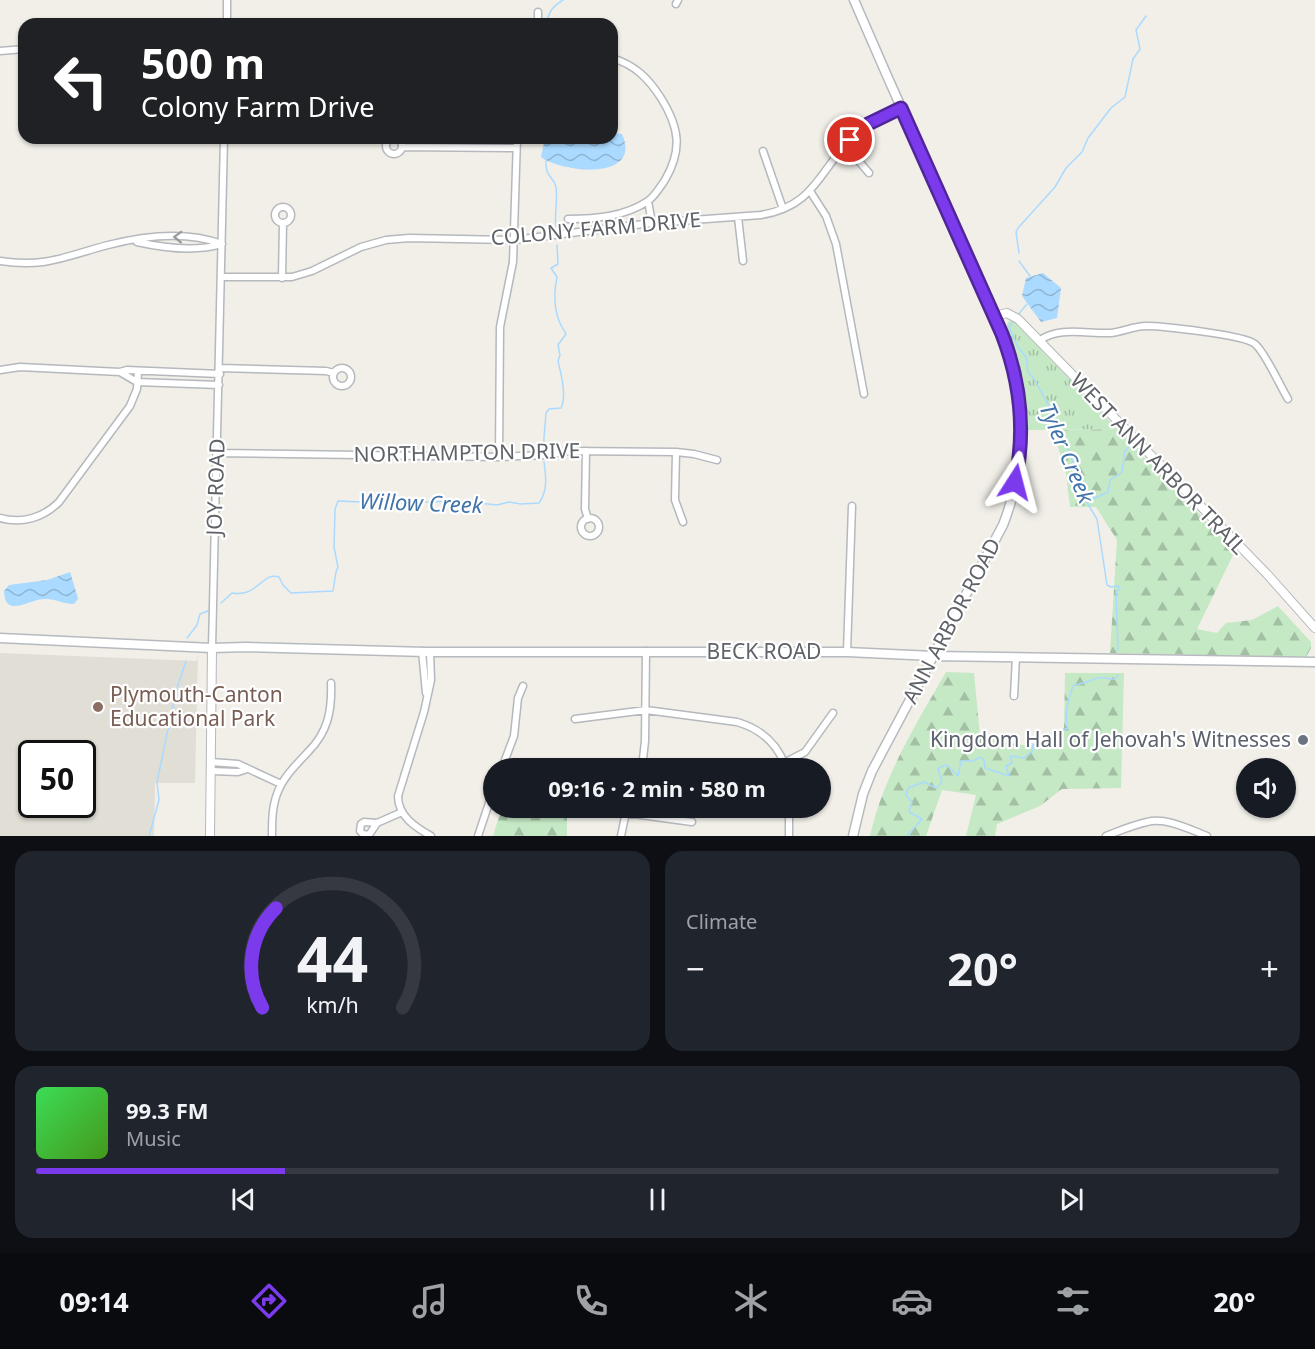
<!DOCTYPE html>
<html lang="en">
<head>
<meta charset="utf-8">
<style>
  :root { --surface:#171b24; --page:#20242c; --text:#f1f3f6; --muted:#9ea1a6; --line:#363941; --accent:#7c3aed }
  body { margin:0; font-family:"Noto Sans",sans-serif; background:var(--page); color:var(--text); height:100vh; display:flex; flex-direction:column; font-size:22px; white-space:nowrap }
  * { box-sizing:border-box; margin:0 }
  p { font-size:20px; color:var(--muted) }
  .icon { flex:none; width:33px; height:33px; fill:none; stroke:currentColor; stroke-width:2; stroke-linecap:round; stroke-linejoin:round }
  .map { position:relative; height:836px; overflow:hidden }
  .details { display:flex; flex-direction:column; gap:15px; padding:15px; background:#0d0f14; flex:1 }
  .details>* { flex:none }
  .guide { position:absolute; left:18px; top:18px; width:600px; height:126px; border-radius:18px; box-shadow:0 2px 4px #0004; background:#202124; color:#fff; overflow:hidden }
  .tools { position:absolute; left:1236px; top:758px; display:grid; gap:12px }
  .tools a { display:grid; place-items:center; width:60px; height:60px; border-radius:50%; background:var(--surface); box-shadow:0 2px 4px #0004; font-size:30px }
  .speed { position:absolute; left:18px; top:740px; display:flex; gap:12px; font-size:30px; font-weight:700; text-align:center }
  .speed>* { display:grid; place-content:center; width:78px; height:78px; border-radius:50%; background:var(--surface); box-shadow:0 2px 4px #0004; line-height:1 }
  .speed .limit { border:3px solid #111; border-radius:9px; background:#fff; color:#111 }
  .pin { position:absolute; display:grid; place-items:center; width:51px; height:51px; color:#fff; margin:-26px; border:3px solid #fff; border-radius:50%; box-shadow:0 2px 6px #0007 }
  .me { position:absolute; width:66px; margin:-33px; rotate:9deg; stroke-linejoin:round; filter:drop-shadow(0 0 4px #0008) }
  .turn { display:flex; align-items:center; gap:21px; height:126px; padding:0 24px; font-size:27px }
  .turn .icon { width:78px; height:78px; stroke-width:2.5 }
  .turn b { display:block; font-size:42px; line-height:51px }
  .big { font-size:45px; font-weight:700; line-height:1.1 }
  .details .tile { flex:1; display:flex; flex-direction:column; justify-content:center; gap:9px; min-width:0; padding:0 21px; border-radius:18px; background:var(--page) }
  .details .dial { align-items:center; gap:0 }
  .dial svg { height:156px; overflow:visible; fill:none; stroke:var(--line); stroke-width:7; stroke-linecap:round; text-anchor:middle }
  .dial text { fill:var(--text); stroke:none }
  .song { display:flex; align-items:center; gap:18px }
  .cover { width:72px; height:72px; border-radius:9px; background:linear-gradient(135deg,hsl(130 70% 55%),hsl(100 70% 35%)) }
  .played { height:6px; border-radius:3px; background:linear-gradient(90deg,var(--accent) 20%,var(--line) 20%) }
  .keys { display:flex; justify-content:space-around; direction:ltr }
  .heat { display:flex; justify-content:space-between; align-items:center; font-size:33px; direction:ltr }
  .details .tiles { flex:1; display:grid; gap:15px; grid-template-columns:1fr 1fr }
  .tile:last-child { grid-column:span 2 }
  .trip { position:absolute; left:483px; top:758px; width:348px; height:60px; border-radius:30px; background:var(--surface); box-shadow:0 2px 4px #0004; font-weight:700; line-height:60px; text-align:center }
  .menu { display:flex; height:96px; justify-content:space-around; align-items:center; background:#090b0e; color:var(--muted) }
  .menu .icon { width:42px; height:42px }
  .menu .on { color:var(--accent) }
  .menu b { font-size:27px; color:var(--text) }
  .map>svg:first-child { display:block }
  .education { fill:#e1ded6; fill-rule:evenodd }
  .forest { fill:url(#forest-firs) }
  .park { fill:url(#park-tufts) }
  .water { fill:url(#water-waves) }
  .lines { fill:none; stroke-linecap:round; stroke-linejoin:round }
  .stream { stroke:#aadaff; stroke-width:1.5 }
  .minor-casing { stroke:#b5b8bc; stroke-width:9 }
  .tertiary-casing { stroke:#b5b8bc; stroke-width:10 }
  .secondary-casing { stroke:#b6babf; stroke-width:11 }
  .minor { stroke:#fff; stroke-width:6 }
  .tertiary { stroke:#fff; stroke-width:8 }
  .secondary { stroke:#fff; stroke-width:8 }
  .oneway { stroke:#979a9d }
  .route-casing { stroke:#51269a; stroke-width:15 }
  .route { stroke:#7c3aed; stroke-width:10 }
  .education-dot { fill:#8d6e63; stroke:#fff; stroke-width:2 }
  .worship-dot { fill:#6b7280; stroke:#fff; stroke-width:2 }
  .labels { text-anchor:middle; stroke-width:4.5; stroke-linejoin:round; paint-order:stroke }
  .street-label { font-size:21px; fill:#5f6368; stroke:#fff }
  .education-label { font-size:21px; fill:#785e54; stroke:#fff; text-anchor:start }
  .worship-label { font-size:21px; fill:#5b616d; stroke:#fff; text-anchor:end }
  .water-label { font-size:22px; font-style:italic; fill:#4174aa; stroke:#fff }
</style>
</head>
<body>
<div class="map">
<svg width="1315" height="836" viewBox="0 0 1315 836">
  <defs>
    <pattern id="forest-firs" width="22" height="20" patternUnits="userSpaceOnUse" patternTransform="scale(1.5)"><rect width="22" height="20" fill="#c5e8c5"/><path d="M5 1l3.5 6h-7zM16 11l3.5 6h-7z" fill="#a3c0a4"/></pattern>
    <pattern id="park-tufts" width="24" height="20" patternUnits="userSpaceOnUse" patternTransform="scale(1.5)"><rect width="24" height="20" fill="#c5e8c5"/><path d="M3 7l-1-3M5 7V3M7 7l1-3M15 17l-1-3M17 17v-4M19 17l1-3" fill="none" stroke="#a3c0a4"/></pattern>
    <pattern id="water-waves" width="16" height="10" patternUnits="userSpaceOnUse" patternTransform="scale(1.5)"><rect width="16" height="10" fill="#aadaff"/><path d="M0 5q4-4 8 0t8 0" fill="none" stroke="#8eb4d2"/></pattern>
  </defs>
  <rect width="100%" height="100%" fill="#f1efe8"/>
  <path class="education" d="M0,653L197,661L198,653L195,783H155L154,836H0ZM32,753H82V804H32Z"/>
  <path class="forest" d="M1117,429L1235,551L1197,629L1217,633L1226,623L1252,620L1278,606L1311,642V648L1306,657L1110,653L1117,540L1096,507H1070L1066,474L1053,430Z
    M946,672L974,673L980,736C1013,743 1038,756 1064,728L1065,673H1124L1121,788L1062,789L1040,806L997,824L995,836H966L976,795L942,790L926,836H870C884,775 915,726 946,672Z
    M502,807H567V836H493Z"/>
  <path class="park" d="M1013,320L1117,429L1028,430C1027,393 1019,360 1006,326L1009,321Z"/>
  <path class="water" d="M612,133L622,134C643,181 562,173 541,157L545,138H612Z
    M1043,273L1061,288L1057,318L1041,322L1022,296L1026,278Z
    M70,572L77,595L78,599L74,604C64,604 55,599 46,599C30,598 5,620 4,591L9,585L47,580Z"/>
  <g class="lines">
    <path class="stream" d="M547,24C548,12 553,6 563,0
      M546,160C545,178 553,175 556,187C558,200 554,214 556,228
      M1019,253L1016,232L1018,228L1055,187L1066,168L1082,152L1088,138L1111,108L1125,97L1133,59L1140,49L1136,30L1146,16
      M1019,261L1030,276
      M1017,316L1027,304
      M1014,320L1009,327L1018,347L1026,357L1028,372L1034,379L1048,404L1078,473L1086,485L1087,497L1086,501L1097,519L1107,585L1111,587L1118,586L1120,588L1116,592L1118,650
      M543,450L546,413L549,409L561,408C567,396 561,374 558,361L560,355L558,345L566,334C564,330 561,326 559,321C554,307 554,291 557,277L551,268L558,264L557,245
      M1089,496L1095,498L1108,492L1110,480L1122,472L1125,451L1131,445
      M221,603L232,593C258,598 262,571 279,577L283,585L291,593L333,591L336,572L338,567L334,547L335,509L338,501L387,503L460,501L497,505L509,502L521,504L539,503C548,491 546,476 544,462
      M187,638L197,625L200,614L208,611
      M149,836L159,800L157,782L162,758L176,691L186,661
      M907,836L922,819L909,812L912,802L906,795L908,788L924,782L936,788L942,782L938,769L940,767L947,765L958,776L961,761H973L980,757L984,760L985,768L1009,776L1006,766L1012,763L1010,756L1024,758L1032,752L1033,744L1047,745L1052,735L1068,728C1063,719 1069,694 1074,685C1083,684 1090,680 1098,678C1104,677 1110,679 1115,679L1118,675"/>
    <g class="minor-casing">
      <path id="minor" d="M676,4L678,0
        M227,24V0
        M538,24V12
        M0,51L24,49
        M386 146a8 8 0 1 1 16 0a8 8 0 1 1-16 0Z
        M845,145L869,173
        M402,147L516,148
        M763,151L783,209
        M810,191L826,216L836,244L864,394
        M648,201L652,223
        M275 215a8 8 0 1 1 16 0a8 8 0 1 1-16 0Z
        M738,217L743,261
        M568,219C595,219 624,217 648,201C655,196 660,187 665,180C683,149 679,127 661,98C648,78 635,65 612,58
        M137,242C164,248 196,252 222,244
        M0,261C46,268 66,256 108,245C143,236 187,231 222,244
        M221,277H292L312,271L361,247L386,240L409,238L514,240L652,223L761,215C814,206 818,173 850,140C865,125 881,116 901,108
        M282,278L283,223
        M1039,341C1058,326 1087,334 1110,333C1122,332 1134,326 1146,326C1162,326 1245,335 1255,344C1265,352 1280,386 1288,399
        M219,368L326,371L334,373
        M333 377a9 9 0 1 1 18 0a9 9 0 1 1-18 0Z
        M0,370L20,367L120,372L127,370L220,374
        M120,372L137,382L219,385
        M586,451L585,509L588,519
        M676,452L675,500L683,522
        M216,453L499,457L546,455L568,451L676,452L694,454L717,460
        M499,457L500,327L513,262L517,138
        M0,518C22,524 43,518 59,502L130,406L137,389L138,371
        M581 527a9 9 0 1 1 18 0a9 9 0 1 1-18 0Z
        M212,648L224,138
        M422,651L426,693
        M430,652L431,680L424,712L398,796C398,816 415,827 431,836
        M847,652L852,506
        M1014,696L1016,657
        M575,719L646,710L737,722C761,729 778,744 786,768
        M211,762L238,764L281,784
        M784,763L805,752L833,713
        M502,768L514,736L518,698L523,686
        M642,768L645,741L646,651
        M211,771L238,772L247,769
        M626,813L692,822
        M377,823L369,835L363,834L360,831L361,824L364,822L377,823L402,812
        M272,836C272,822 272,807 277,794C283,777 296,765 308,752C328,732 332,711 331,683
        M478,836L494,788
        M621,836L627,807
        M789,836V807
        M1106,836C1119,831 1133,825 1147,822C1166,817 1189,829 1207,836"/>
    </g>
    <g class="tertiary-casing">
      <path id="tertiary" d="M994,316L1007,313L1018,319L1267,574L1315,628
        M210,836L212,648"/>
    </g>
    <g class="secondary-casing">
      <path id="secondary" d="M0,638L212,648L246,647L426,652H847L933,656L1315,662
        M853,836L863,794L872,771L1003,525C1020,481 1026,433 1018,386C1010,336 982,289 961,242C925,162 889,81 854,0"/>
    </g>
    <use href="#minor" class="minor"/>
    <use href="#tertiary" class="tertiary"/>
    <use href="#secondary" class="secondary"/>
  </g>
  <defs><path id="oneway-chevron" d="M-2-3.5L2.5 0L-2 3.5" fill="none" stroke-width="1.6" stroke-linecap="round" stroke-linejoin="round" transform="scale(1.5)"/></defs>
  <use class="oneway" href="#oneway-chevron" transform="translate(178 237) rotate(-178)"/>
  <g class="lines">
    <g class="route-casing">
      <path id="route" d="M850,140L868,124L901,108L1002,334C1021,383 1026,431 1015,482"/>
    </g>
    <use href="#route" class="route"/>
  </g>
  <circle class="education-dot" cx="98" cy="707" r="6"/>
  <circle class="worship-dot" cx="1303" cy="740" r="6"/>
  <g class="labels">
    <g class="street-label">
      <text transform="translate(596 229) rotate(-5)" y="7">COLONY FARM DRIVE</text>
      <text transform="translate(467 453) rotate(-1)" y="7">NORTHAMPTON DRIVE</text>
      <text transform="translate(1158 464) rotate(46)" y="7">WEST ANN ARBOR TRAIL</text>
      <text transform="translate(216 487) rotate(-88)" y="7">JOY ROAD</text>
      <text transform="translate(952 621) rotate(-62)" y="7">ANN ARBOR ROAD</text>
      <text x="764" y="659">BECK ROAD</text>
    </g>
    <g class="education-label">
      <text x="110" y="702">Plymouth-Canton<tspan x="110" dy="24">Educational Park</tspan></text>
    </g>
    <g class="worship-label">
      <text x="1291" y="747">Kingdom Hall of Jehovah's Witnesses</text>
    </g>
    <g class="water-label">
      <text transform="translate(1067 453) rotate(67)" y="8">Tyler Creek</text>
      <text transform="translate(421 503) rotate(2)" y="8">Willow Creek</text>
    </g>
  </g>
</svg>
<div class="tools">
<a><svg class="icon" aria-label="sound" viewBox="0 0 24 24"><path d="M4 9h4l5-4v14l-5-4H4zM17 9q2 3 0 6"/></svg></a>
</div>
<div class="speed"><div class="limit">50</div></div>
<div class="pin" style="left:850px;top:140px;background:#d93025"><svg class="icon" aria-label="arrive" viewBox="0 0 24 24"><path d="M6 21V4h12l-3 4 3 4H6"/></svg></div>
<svg class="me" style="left:1015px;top:482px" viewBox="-20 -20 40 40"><path d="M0-17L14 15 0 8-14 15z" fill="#7c3aed" stroke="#fff" stroke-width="4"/></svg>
<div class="trip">09:16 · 2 min · 580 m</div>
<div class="guide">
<div class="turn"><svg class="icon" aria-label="left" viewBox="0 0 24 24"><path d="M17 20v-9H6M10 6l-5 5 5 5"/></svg><div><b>500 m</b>Colony Farm Drive</div></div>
</div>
</div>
<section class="details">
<div class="tiles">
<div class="tile dial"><svg viewBox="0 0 100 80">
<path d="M14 69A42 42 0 1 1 86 69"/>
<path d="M14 69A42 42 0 0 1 21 18" stroke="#7c3aed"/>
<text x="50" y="56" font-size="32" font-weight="700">44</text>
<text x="50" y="72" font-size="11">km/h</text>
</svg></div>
<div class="tile"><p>Climate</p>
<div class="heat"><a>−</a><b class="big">20°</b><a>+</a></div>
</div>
<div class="tile">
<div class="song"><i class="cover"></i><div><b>99.3 FM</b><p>Music</p></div></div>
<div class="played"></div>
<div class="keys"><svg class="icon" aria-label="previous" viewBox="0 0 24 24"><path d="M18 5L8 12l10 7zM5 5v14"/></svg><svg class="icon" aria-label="pause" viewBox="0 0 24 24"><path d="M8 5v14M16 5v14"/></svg><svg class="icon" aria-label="next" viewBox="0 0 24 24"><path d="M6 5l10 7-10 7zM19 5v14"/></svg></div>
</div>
</div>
</section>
<nav class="menu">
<b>09:14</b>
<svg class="icon on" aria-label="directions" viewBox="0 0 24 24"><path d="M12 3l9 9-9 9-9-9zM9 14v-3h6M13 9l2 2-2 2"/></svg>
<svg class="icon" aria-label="music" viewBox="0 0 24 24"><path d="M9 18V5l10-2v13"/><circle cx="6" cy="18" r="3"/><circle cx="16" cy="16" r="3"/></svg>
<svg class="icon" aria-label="phone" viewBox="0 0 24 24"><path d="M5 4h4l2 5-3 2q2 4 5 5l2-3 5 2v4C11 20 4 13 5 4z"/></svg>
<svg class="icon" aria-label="climate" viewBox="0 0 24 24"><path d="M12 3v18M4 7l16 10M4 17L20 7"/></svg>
<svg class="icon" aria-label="car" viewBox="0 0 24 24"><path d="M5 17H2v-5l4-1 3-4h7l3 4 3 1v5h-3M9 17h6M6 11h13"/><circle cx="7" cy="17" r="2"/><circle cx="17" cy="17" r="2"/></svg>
<svg class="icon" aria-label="filters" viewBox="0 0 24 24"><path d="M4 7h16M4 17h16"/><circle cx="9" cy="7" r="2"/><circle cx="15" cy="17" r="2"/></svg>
<b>20°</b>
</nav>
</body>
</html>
